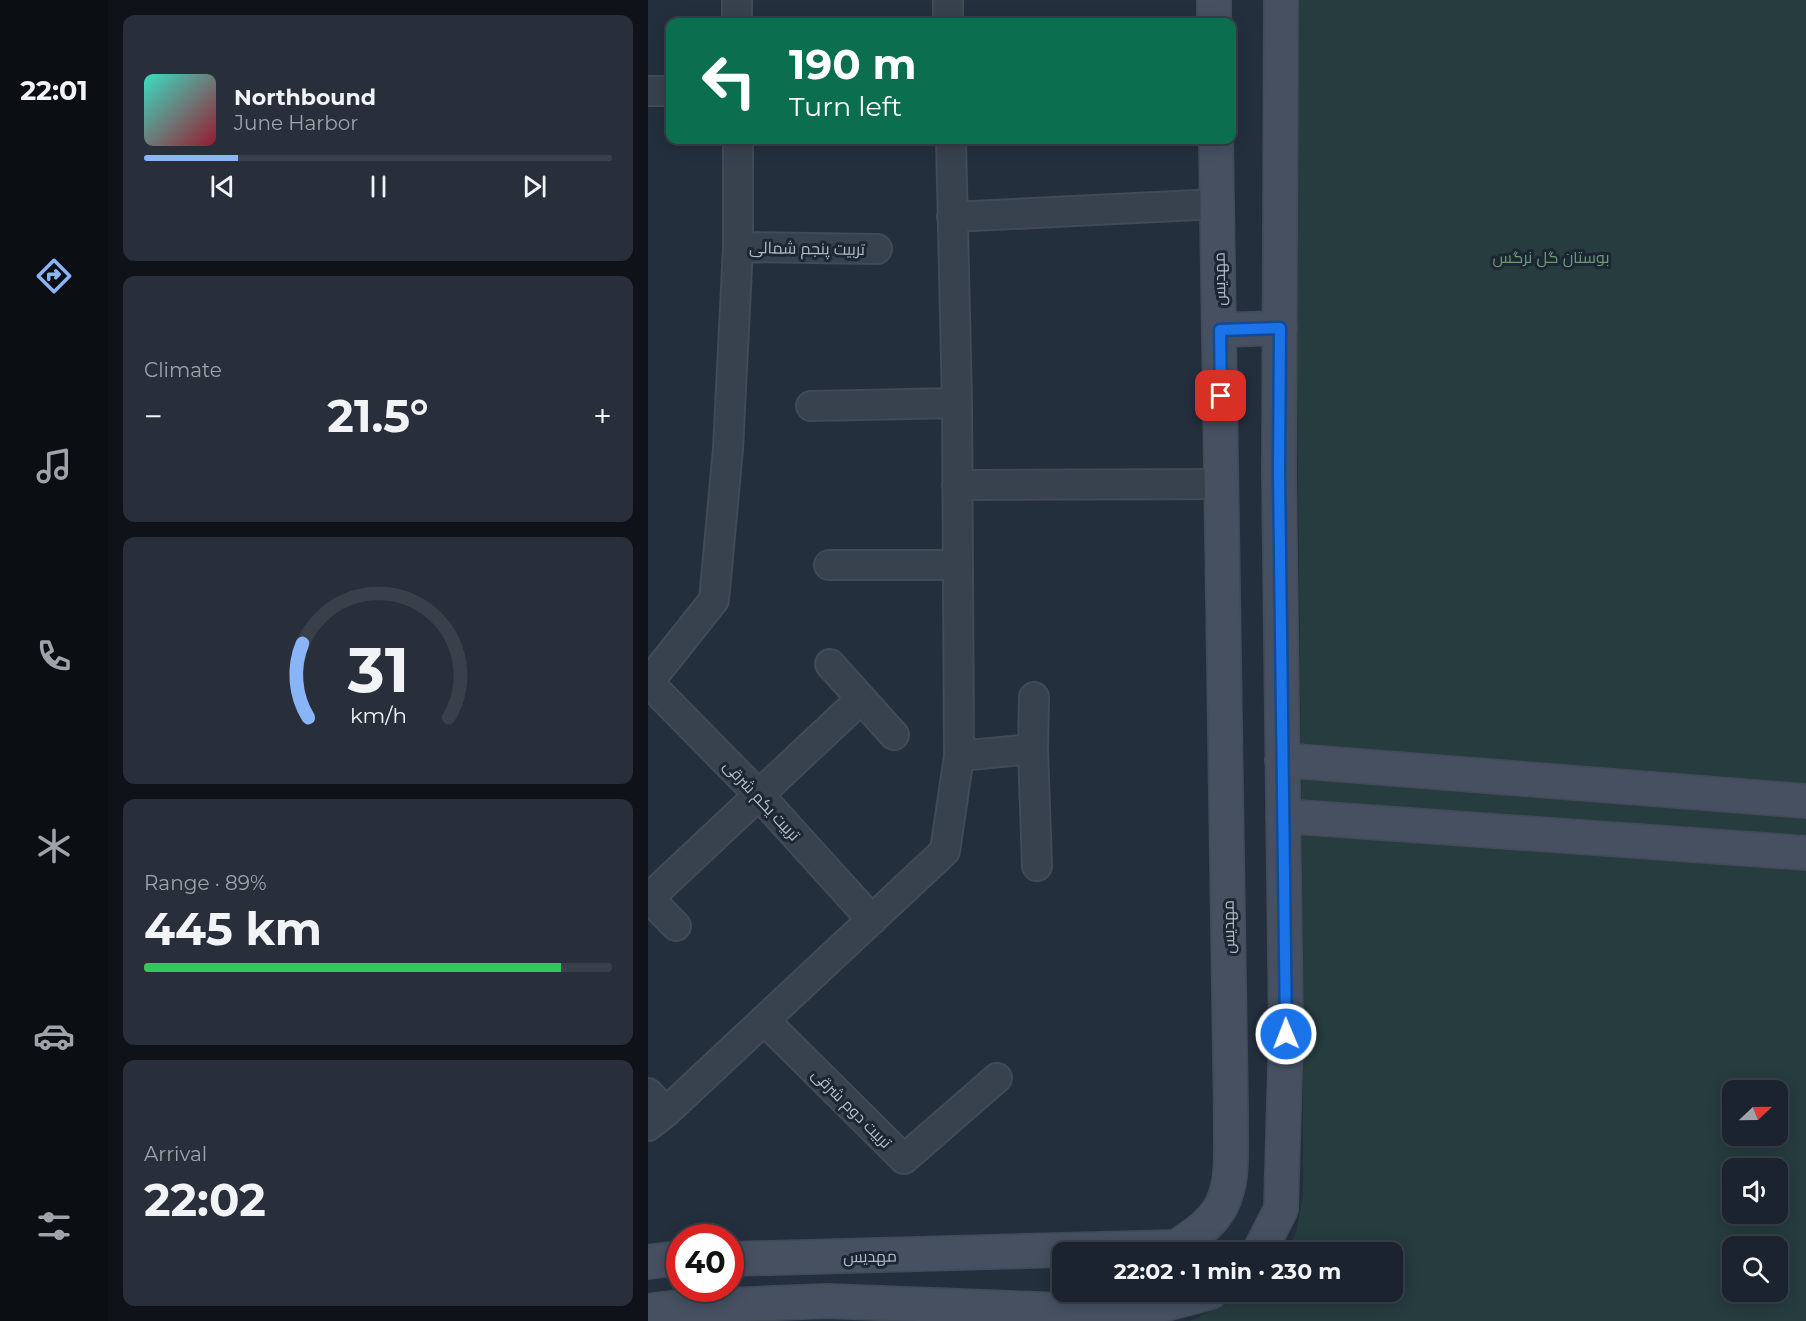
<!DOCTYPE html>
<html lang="en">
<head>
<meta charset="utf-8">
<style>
  :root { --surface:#1b232e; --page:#282f3a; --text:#f1f3f6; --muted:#a0a4aa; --line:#39404a; --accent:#8ab4f8 }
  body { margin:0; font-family:Montserrat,Cairo,sans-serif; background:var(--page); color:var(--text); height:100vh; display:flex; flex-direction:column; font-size:22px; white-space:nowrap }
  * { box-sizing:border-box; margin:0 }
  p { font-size:20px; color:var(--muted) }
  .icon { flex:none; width:33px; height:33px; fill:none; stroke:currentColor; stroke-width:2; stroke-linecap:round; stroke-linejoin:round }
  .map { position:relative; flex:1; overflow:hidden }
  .drawer { display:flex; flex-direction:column; gap:15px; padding:15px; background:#0f1319; width:540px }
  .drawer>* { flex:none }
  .banner { position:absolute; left:18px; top:18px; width:570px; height:126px; border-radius:12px; box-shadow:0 3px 15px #0003,0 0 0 2px var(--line); background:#0b6e4f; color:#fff; overflow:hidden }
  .needle { width:39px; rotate:68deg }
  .controls { position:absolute; left:1074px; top:1080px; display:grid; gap:12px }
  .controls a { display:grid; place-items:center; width:66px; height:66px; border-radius:12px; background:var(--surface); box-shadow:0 3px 15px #0003,0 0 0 2px var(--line); font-size:30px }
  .speed { position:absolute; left:18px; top:1224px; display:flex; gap:12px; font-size:30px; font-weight:700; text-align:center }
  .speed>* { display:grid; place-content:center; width:78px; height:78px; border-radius:50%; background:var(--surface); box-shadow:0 3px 15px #0003,0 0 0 2px var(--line); line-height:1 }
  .speed .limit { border:9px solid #d22; background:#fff; color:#111 }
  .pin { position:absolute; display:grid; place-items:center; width:51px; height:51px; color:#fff; margin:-26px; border-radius:12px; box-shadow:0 3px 9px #0006 }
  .me { position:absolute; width:66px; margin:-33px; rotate:359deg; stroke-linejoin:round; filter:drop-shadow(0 0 4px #0008) }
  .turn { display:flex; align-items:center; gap:21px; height:126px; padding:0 24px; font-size:27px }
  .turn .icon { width:78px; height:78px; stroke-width:2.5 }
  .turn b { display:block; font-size:42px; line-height:51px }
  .big { font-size:45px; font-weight:700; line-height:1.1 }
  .drawer .widget { flex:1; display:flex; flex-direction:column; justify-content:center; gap:9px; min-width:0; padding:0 21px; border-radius:12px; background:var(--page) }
  .drawer .dial { align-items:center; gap:0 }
  .dial svg { height:156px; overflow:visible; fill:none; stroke:var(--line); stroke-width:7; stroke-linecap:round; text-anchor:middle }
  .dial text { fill:var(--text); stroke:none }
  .song { display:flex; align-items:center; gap:18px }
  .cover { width:72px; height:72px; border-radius:9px; background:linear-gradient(135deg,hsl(170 70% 55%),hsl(350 70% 35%)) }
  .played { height:6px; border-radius:3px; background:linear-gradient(90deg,var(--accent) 20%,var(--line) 20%) }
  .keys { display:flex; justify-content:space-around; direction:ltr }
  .heat { display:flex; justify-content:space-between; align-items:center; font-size:33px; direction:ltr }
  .charge { height:9px; border-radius:4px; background:linear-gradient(90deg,#34c759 89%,var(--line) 0) }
  .trip { position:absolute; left:404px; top:1242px; width:351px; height:60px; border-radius:12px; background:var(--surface); box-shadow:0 3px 15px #0003,0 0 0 2px var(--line); font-weight:700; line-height:60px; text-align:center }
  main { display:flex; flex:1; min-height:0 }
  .tab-bar { display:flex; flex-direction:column; width:108px; justify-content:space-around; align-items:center; background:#0b0e12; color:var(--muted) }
  .tab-bar .icon { width:42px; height:42px }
  .tab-bar .current { color:var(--accent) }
  .tab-bar b { font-size:27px; color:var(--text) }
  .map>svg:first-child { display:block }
  .green { fill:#263c3f; fill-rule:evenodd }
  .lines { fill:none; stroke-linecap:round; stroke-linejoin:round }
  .street-casing { stroke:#414a57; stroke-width:32 }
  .secondary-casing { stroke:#414a57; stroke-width:36 }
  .street { stroke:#38414e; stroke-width:28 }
  .secondary { stroke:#465061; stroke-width:33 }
  .route-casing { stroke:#114b97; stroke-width:15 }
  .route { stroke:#1a73e8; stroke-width:10 }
  .labels { text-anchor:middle; stroke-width:6; stroke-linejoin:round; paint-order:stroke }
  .street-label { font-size:16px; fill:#b4bcc9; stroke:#1d2633 }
  .park-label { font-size:16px; fill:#6b9a76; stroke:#1d2633 }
</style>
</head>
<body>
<main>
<nav class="tab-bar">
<b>22:01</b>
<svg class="icon current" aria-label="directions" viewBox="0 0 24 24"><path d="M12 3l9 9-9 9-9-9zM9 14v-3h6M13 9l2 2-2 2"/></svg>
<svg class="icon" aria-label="music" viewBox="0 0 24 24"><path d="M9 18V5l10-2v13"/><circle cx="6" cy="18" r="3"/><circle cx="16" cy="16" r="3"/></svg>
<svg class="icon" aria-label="phone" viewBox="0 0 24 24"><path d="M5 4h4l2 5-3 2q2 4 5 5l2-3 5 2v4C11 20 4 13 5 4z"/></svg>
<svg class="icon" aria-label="climate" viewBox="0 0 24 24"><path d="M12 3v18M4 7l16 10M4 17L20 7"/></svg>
<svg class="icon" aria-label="car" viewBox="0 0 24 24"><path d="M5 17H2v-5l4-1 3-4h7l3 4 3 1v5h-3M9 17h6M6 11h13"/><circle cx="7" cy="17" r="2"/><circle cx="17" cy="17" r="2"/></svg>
<svg class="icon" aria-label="filters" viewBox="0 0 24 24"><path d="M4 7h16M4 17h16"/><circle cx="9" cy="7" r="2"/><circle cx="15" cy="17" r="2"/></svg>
</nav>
<section class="drawer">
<div class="widget">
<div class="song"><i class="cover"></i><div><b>Northbound</b><p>June Harbor</p></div></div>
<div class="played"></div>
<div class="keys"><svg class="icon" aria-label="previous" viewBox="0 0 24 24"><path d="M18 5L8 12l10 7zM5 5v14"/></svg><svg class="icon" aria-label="pause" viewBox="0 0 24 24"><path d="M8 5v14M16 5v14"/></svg><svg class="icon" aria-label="next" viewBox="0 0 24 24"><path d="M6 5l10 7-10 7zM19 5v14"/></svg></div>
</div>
<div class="widget"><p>Climate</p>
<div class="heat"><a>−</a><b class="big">21.5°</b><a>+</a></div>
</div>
<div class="widget dial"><svg viewBox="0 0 100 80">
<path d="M14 69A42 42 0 1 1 86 69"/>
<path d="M14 69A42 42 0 0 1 11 31" stroke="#8ab4f8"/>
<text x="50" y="56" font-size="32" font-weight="700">31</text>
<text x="50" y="72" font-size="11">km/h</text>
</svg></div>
<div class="widget"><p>Range · 89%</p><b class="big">445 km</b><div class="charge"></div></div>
<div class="widget"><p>Arrival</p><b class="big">22:02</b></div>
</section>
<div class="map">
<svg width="1158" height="1321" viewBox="0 0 1158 1321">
  <rect width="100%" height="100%" fill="#242f3e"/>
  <path class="green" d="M645,0H1158V1321H542L604,1292H744V1252H639L648,1232L655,1197L654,868ZM1084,1090H1130V1136H1084ZM1084,1168H1130V1214H1084ZM1084,1246H1130V1292H1084Z"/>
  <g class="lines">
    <g class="street-casing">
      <path id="street" d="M89,0V22
        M300,0V22
        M0,91H22
        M304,217L569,204
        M90,247L229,249
        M163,406L309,403
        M309,485L574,484
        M181,565H310
        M182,664L246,735
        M0,683L66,600L80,449L90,247V140
        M1,683L111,795L224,920
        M386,697L385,749L389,866
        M311,756L385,749
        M0,897L28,926
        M1,898L213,699
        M116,1020L256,1159L349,1078
        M0,1093L18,1112
        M0,1126L18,1112L297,851L311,756L309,403L303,140"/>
    </g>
    <g class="secondary-casing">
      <path id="secondary" d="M566,0V22
        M572,330L632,328
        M634,760L1158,801
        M635,816L1158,853
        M611,1252L633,1209L638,1034L631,472L633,0
        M82,1259L528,1247C542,1238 558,1228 568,1214C588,1188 582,1148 583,1117L568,140
        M0,1262L32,1258
        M0,1311L31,1307L179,1301L414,1310L514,1305L563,1292"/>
    </g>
    <use href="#street" class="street"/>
    <use href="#secondary" class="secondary"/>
  </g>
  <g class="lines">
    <g class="route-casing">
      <path id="route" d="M573,396L572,330L632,328L631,472L638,1034"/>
    </g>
    <use href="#route" class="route"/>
  </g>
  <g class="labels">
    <g class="street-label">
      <text transform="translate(159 248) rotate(1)" y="6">تربیت پنجم شمالی</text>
      <text transform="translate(571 279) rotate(-91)" y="6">مهدیس</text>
      <text transform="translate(114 800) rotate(47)" y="6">تربیت یکم شرقی</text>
      <text transform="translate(580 927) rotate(-91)" y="6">مهدیس</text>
      <text transform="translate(204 1108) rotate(45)" y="6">تربیت دوم شرقی</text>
      <text transform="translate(222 1256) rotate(-1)" y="6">مهدیس</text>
    </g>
    <g class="park-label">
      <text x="903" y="263">بوستان گل نرگس</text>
    </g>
  </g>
</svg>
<div class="controls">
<a><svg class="needle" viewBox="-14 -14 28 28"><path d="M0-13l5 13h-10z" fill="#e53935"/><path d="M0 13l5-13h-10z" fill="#a0a4aa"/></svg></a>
<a><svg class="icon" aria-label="sound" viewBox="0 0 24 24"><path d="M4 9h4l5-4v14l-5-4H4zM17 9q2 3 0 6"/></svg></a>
<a><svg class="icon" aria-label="search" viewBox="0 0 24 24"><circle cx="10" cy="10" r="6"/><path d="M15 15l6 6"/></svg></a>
</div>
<div class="speed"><div class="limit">40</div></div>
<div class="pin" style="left:573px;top:396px;background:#d93025"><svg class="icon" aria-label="arrive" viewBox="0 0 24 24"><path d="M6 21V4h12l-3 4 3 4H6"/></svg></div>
<svg class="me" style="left:638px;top:1034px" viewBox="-20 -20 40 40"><circle r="17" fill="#1a73e8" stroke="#fff" stroke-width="3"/><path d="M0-11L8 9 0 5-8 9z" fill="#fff"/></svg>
<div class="trip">22:02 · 1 min · 230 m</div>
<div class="banner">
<div class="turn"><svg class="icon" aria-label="left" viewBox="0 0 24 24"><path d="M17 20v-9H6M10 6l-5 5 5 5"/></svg><div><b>190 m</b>Turn left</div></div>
</div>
</div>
</main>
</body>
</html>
